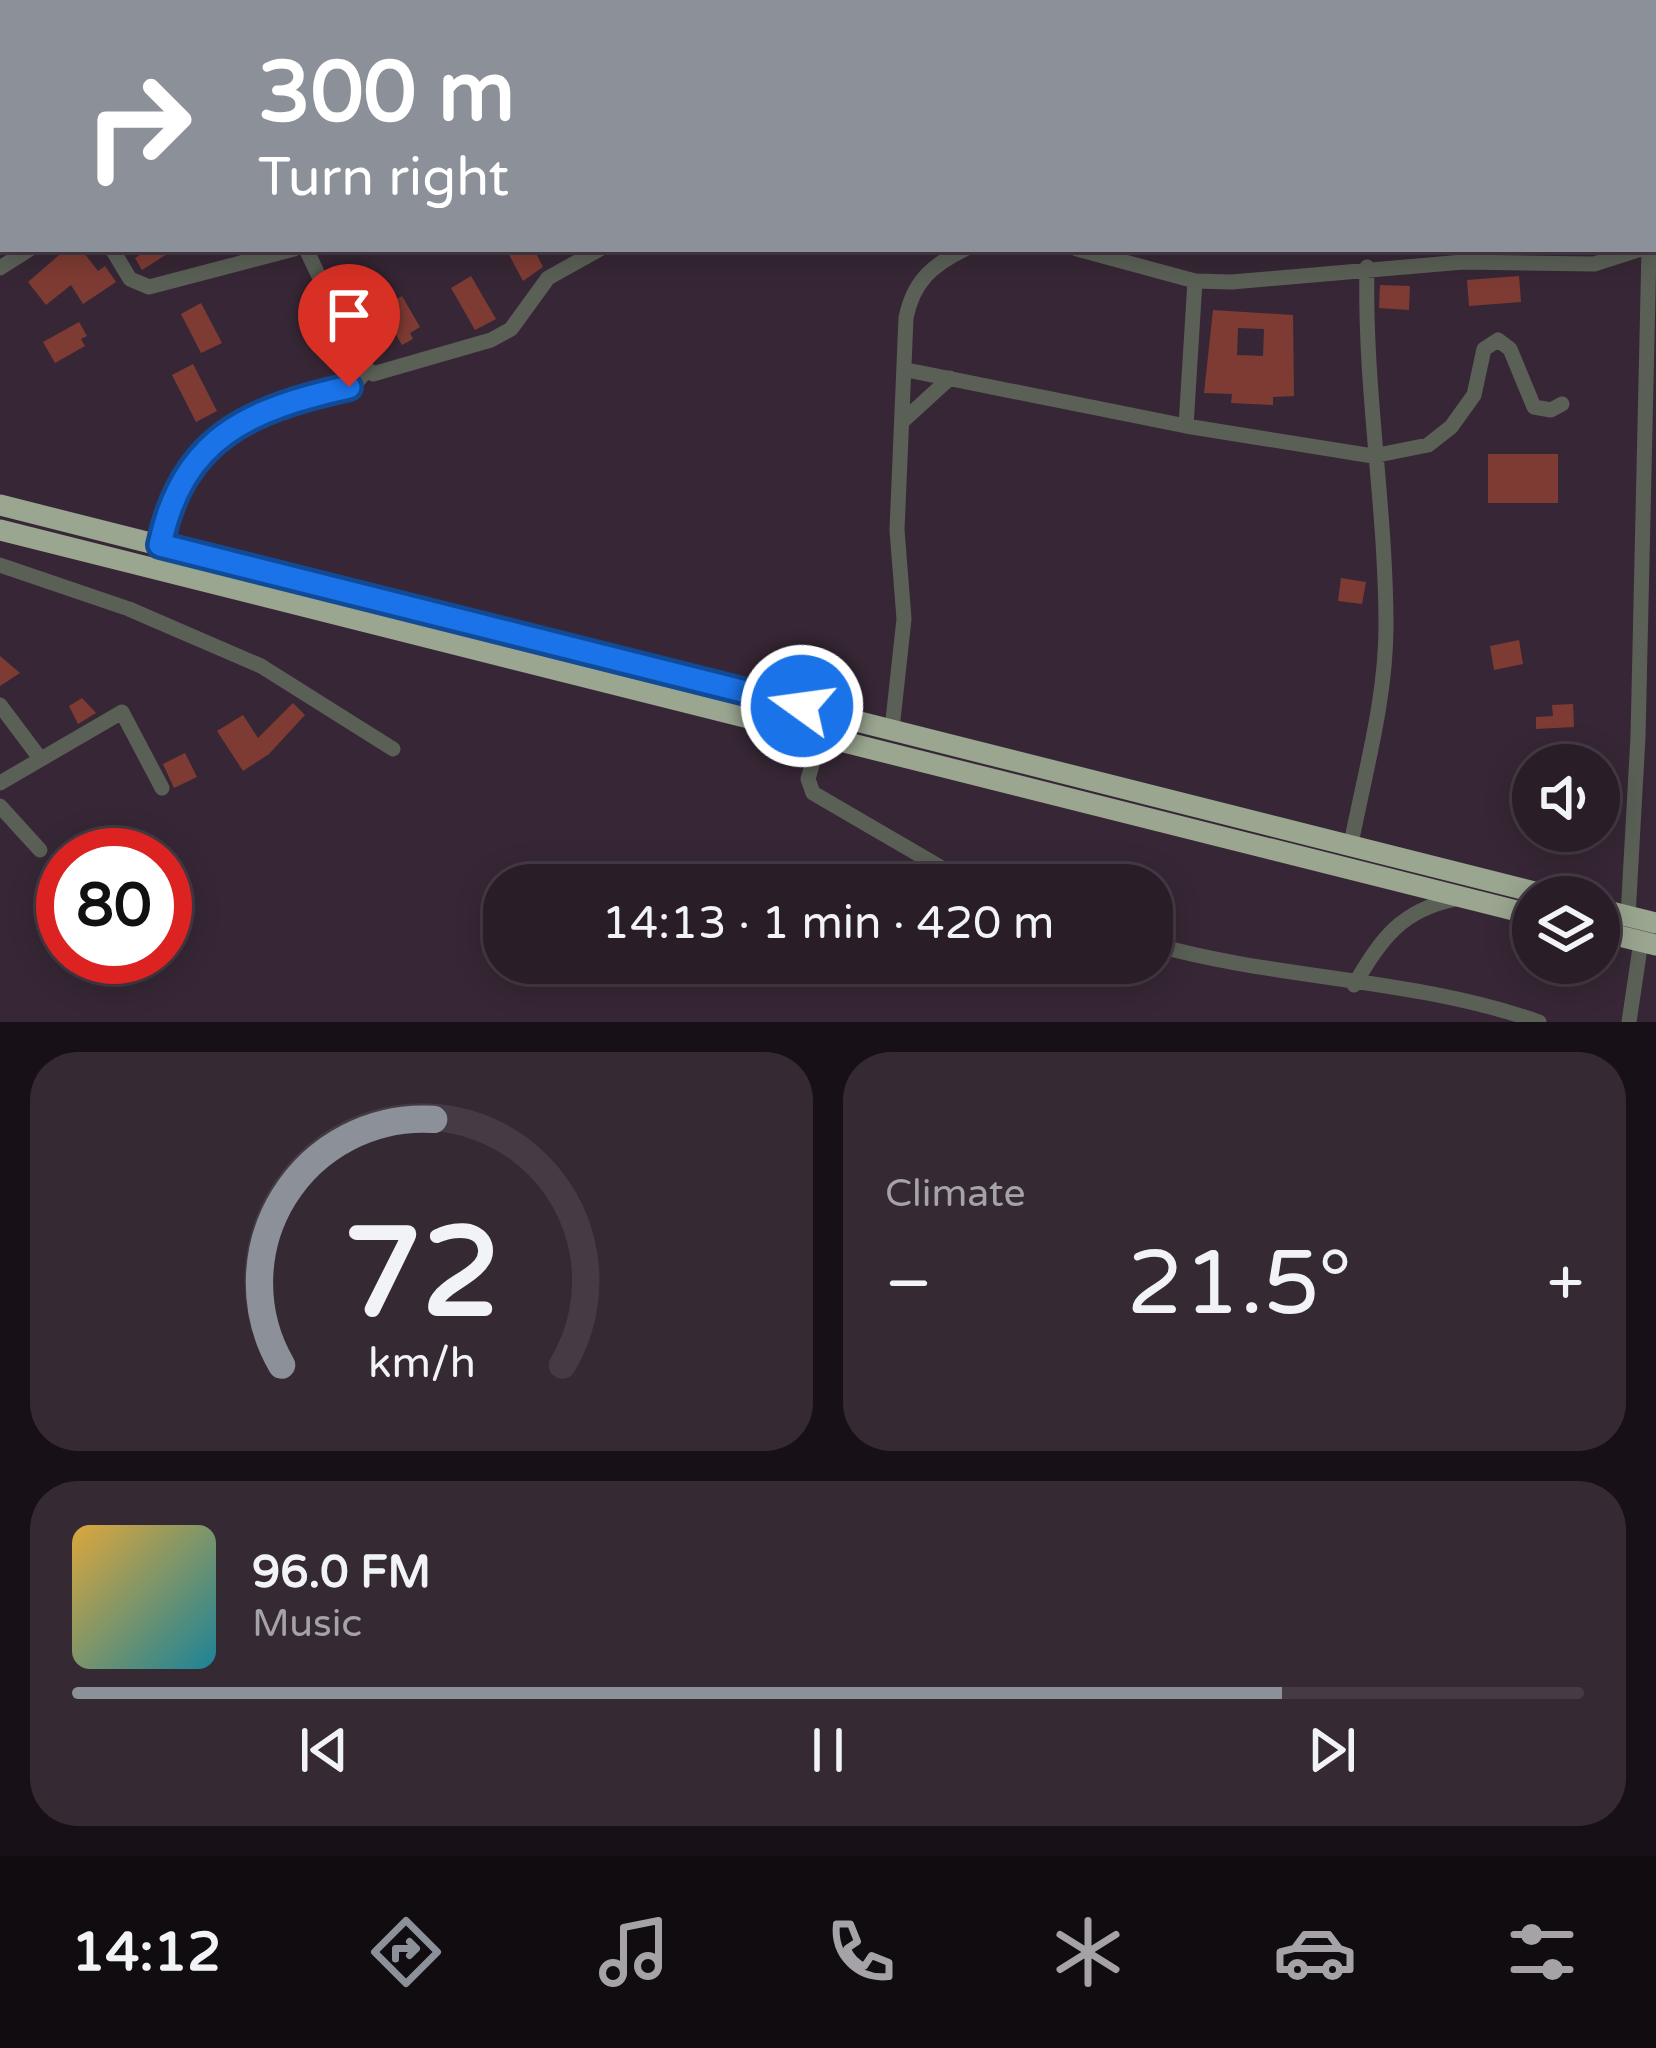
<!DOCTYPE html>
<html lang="en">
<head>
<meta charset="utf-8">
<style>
  :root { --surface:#291d28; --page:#352a34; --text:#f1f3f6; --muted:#a5a2a8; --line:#453b45; --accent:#8c9099 }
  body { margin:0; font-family:"Varela Round",sans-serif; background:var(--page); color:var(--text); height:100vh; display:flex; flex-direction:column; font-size:45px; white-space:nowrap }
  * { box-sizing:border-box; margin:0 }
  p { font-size:39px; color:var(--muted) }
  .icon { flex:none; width:66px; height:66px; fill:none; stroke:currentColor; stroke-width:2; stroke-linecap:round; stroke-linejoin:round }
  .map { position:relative; height:1022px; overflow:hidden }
  .drawer { display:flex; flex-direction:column; gap:30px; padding:30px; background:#171016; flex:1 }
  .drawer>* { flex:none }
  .top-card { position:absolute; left:0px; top:0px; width:1656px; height:252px; box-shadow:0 6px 30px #0003,0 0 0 3px var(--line); background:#8c9099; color:#fff; overflow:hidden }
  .fabs { position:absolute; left:1512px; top:744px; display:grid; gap:24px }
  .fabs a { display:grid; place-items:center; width:108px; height:108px; border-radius:50%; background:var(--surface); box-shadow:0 6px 30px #0003,0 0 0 3px var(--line); font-size:60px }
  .speed { position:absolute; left:36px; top:828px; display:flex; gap:24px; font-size:60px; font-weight:700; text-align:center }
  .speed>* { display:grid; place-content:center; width:156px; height:156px; border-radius:50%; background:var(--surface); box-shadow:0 6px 30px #0003,0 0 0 3px var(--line); line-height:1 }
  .speed .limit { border:18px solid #d22; background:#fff; color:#111 }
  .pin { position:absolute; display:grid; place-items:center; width:102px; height:102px; color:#fff; margin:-123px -51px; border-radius:50% 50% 50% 0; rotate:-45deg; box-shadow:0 0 12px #0007 }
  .pin .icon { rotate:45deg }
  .me { position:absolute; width:132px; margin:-66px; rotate:284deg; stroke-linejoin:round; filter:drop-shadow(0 0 9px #0008) }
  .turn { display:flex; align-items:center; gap:42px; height:252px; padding:0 60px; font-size:54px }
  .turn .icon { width:156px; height:156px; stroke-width:2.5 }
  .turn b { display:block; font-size:84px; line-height:102px }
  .big { font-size:90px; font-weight:600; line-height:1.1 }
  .drawer .tile { flex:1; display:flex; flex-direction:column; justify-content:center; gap:18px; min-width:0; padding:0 42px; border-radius:48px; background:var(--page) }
  .drawer .dial { align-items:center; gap:0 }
  .dial svg { height:312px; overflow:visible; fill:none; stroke:var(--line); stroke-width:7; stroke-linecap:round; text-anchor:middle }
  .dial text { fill:var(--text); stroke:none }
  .song { display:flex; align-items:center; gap:36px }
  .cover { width:144px; height:144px; border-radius:18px; background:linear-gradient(135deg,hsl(40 70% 55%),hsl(190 70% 35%)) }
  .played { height:12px; border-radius:6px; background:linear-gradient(90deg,var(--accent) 80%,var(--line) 80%) }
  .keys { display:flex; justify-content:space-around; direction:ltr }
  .heat { display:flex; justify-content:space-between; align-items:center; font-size:66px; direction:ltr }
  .drawer .tiles { flex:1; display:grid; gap:30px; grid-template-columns:1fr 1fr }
  .tile:last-child { grid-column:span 2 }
  .trip { position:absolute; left:483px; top:864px; width:690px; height:120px; border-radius:48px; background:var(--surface); box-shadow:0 6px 30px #0003,0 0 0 3px var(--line); font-weight:600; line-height:120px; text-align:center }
  .tabs { display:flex; height:192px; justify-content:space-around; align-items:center; background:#100c10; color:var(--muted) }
  .tabs .icon { width:84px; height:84px }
  .tabs .selected { color:var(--accent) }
  .tabs b { font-size:54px; color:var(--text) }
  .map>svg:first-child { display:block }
  .green { fill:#154e39 }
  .building { fill:#7e3b33; fill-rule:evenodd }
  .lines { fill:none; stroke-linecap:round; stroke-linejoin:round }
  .minor { stroke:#5b6057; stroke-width:15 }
  .highway { stroke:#9aa690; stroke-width:21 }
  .route-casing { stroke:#114b97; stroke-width:30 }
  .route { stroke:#1a73e8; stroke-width:21 }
</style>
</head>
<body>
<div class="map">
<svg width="1656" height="1022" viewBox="0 0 1656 1022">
  <rect width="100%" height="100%" fill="#372736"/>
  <path class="green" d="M1208,0H1522L1209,3Z"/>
  <path class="building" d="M66,249H81L98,271L105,266L116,282L83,304L71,285L46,305L28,282Z
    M149,249H175L142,270L135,258Z
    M506,249H534L543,267L523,281Z
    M471,276L496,319L475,330L451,288Z
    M1519,276L1521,302L1469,306L1467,280Z
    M1380,285L1410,286L1409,310L1379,308Z
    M402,296L420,327L410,333L413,339L402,345L392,328L367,340L355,314L375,304L378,310Z
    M201,303L222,343L201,353L181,314Z
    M1213,310L1293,315L1294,396L1273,397V405L1231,403L1232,394L1204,393ZM1238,328L1264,329L1263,356L1237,355Z
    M79,322L87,336L81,339L85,346L55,363L43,342Z
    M193,364L217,411L196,422L172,375Z
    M1488,454H1558V503H1488Z
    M1341,578L1366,582L1362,604L1338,601Z
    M1519,640L1523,664L1494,670L1490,646Z
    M0,656L20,673L0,686Z
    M82,698L96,713L78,724L69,706Z
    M293,703L305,715L269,754L243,771L217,731L243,715L258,738Z
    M1573,704L1574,727L1536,729V717L1553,716L1552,705Z
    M185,753L197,777L174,788L163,764Z"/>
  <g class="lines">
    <path class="minor" d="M1587,0L1589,3
      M99,3L104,0
      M403,3L407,0
      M0,65L3,63
      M1653,119L1656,123
      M1653,203L1656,200
      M112,249L130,279L149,287L294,249
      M306,249L360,363L373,374L491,340L511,329L548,278L600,249
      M1077,249L1195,281L1232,282L1463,262L1594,264L1641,249
      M0,268L30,249
      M907,370L1186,426L1373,456L1428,445L1451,427L1474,395L1484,349L1498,340L1510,349L1534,407L1551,410L1562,404
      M904,420L950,378
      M1186,426L1195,281
      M160,545C177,458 225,419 308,397C329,391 355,392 365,371
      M0,565L129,609L261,666L393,749
      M0,705L39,757
      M892,729L904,619L897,530L906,318C913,282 932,265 965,249
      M820,737L808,779L813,793L971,885
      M0,783L122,712L162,788
      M0,806L40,850
      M1351,844C1365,772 1386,699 1386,626C1386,506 1364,388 1367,267
      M1628,916L1638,737L1649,249
      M1152,944C1279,980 1415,978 1539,1022
      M1354,985C1382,938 1401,910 1456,899
      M1629,1022L1641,941"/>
    <path class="highway" d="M0,505L1554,897
      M0,530L1533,915
      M1599,909L1656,923
      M1599,931L1656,945"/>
  </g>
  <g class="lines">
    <g class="route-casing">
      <path id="route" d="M349,387C250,409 182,437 160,545L802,706"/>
    </g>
    <use href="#route" class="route"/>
  </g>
</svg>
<div class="fabs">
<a><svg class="icon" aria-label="sound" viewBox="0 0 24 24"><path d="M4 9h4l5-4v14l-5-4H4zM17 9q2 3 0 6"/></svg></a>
<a><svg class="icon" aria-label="layers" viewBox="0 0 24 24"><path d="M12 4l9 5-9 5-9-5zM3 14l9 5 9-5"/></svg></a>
</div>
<div class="speed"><div class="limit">80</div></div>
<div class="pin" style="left:349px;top:387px;background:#d93025"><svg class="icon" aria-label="arrive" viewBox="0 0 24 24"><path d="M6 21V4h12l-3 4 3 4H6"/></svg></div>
<svg class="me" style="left:802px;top:706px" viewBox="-20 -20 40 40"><circle r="17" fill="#1a73e8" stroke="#fff" stroke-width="3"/><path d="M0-11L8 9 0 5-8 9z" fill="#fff"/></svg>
<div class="trip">14:13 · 1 min · 420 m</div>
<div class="top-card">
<div class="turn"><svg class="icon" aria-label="right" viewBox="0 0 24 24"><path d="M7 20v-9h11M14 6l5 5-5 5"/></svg><div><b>300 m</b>Turn right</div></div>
</div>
</div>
<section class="drawer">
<div class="tiles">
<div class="tile dial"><svg viewBox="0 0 100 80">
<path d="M14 69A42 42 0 1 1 86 69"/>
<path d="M14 69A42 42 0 0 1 53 6" stroke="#8c9099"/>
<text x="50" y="56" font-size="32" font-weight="700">72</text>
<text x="50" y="72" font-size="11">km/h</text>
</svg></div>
<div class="tile"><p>Climate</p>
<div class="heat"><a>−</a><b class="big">21.5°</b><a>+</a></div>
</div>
<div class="tile">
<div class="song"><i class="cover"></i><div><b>96.0 FM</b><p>Music</p></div></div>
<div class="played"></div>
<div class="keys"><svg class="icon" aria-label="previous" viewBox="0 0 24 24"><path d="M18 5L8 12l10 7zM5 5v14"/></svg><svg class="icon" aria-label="pause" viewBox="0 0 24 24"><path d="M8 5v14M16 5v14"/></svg><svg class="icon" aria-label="next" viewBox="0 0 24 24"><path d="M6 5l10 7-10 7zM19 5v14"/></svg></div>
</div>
</div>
</section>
<nav class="tabs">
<b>14:12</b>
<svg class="icon selected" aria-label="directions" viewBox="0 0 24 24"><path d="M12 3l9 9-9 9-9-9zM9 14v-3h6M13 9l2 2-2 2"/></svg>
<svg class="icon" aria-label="music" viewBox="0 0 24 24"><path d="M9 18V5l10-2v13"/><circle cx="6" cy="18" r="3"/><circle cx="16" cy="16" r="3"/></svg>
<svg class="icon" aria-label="phone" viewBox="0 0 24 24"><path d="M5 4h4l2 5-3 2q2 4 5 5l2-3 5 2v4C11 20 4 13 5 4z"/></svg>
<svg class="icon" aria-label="climate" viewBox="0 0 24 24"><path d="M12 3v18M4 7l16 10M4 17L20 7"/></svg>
<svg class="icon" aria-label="car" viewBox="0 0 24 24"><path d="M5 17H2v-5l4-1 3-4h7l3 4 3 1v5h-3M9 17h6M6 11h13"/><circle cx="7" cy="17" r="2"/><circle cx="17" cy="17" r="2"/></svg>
<svg class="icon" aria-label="filters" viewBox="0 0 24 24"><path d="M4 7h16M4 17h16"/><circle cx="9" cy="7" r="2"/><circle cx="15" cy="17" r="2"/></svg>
</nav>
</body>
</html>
